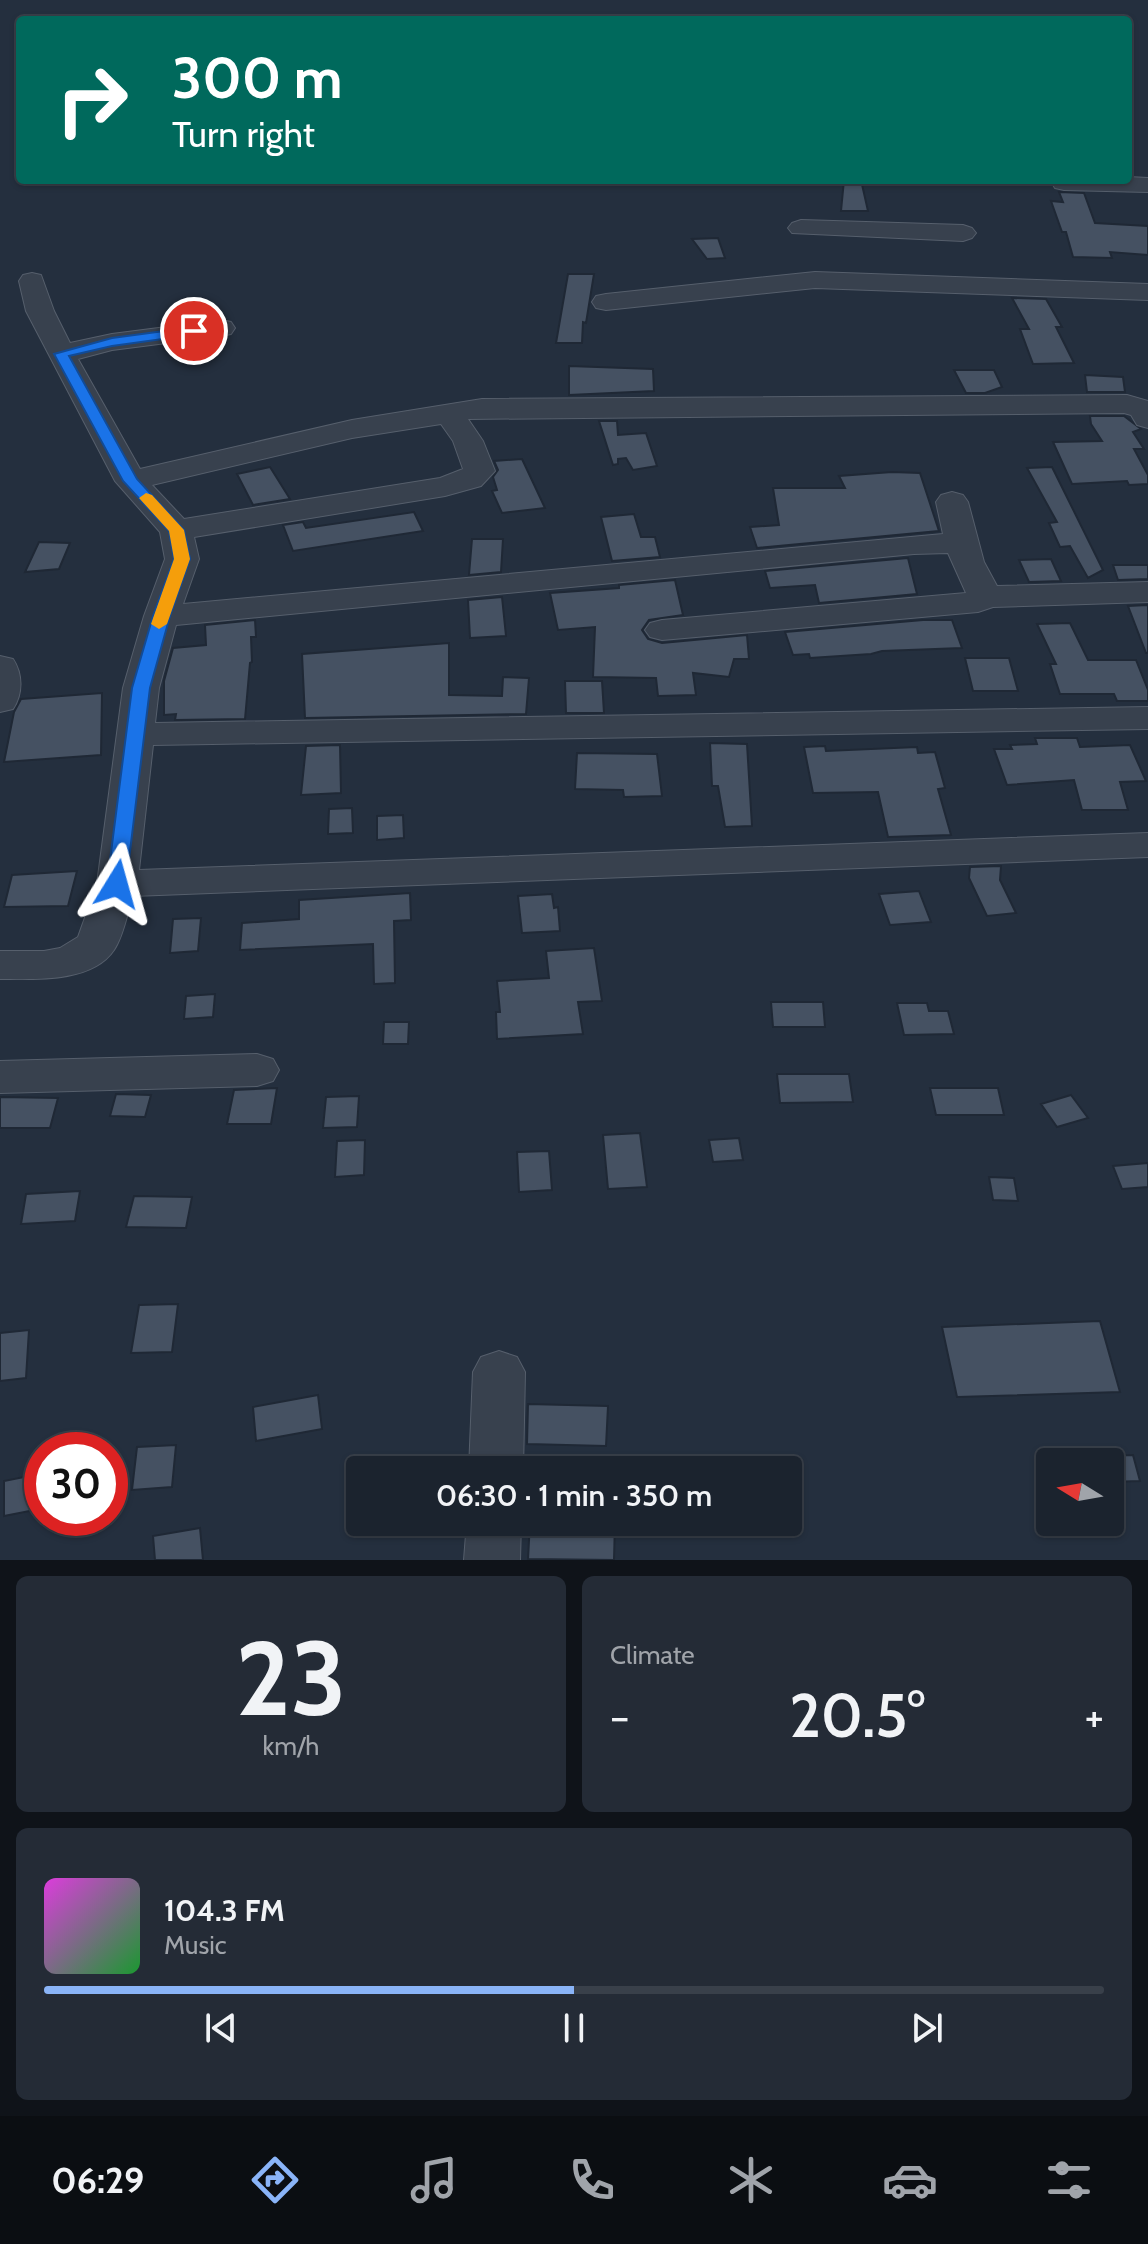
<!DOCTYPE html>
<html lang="en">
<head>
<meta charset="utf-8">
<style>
  :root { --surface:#1b232e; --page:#242b36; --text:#f1f3f6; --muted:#a0a4aa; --line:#39404a; --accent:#8ab4f8 }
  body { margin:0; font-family:Cabin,sans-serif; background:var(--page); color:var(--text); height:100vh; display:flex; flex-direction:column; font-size:30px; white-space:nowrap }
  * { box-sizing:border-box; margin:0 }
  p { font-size:26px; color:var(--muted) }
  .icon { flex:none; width:44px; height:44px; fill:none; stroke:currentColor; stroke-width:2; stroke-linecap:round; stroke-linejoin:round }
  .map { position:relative; height:1560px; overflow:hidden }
  .panel { display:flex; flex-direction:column; gap:16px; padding:16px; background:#0f1319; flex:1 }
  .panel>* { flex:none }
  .top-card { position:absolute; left:16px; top:16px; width:1116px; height:168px; border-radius:8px; box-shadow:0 2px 6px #0004,0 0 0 2px var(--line); background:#00695c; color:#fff; overflow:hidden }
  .needle { width:52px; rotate:281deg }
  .buttons { position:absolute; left:1036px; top:1448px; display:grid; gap:16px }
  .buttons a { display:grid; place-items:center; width:88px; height:88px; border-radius:8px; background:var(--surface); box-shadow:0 2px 6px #0004,0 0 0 2px var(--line); font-size:40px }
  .speed { position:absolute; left:24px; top:1432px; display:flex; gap:16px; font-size:40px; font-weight:700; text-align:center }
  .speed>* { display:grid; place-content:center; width:104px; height:104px; border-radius:50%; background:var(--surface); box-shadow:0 2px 6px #0004,0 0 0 2px var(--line); line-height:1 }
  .speed .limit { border:12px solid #d22; background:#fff; color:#111 }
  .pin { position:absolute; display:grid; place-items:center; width:68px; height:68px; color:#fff; margin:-34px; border:4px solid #fff; border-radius:50%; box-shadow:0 2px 8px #0007 }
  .me { position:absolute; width:88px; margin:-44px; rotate:8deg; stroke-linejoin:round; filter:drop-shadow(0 0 6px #0008) }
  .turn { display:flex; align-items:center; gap:28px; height:168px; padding:0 24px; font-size:36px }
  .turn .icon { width:104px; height:104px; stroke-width:2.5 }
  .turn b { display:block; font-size:56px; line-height:68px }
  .big { font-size:60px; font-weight:600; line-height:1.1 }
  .panel .tile { flex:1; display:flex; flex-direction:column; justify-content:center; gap:12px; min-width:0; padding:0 28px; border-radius:12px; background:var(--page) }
  .panel .dial { align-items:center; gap:0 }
  .dial b { font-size:104px; line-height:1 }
  .song { display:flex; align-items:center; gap:24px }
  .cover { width:96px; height:96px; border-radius:12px; background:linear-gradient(135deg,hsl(300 70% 55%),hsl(130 70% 35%)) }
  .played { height:8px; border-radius:4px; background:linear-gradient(90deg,var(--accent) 50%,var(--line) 50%) }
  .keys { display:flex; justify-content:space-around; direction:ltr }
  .heat { display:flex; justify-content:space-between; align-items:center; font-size:44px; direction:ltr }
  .panel .tiles { flex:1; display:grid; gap:16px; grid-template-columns:1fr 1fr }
  .tile:last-child { grid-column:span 2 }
  .trip { position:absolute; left:346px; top:1456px; width:456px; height:80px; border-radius:8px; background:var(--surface); box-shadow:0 2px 6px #0004,0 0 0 2px var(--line); font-weight:600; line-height:80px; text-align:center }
  .tabs { display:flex; height:128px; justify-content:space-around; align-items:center; background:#0b0e12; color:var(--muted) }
  .tabs .icon { width:56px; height:56px }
  .tabs .selected { color:var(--accent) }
  .tabs b { font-size:36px; color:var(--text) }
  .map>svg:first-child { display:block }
  .building { fill:#455162; stroke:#1f2835; stroke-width:2 }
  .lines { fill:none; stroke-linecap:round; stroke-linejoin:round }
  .minor-casing { stroke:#565f6c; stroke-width:2 }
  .minor { fill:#38414e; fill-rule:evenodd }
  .route { fill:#1a73e8; stroke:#114b97; stroke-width:2 }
  .slow { fill:#f59e0b }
</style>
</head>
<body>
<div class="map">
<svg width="1148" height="1560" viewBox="0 0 1148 1560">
  <rect width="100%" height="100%" fill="#242f3e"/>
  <path class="building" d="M844,180H861L868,211H841Z
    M1059,192L1084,193L1095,223L1148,226V255L1110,252L1112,258L1073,257L1066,232H1062L1051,201L1063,202Z
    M718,238L725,258L707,259L692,239Z
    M568,274H594L586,323L583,322L582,343H556Z
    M1012,298L1046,299L1062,327H1056L1074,363L1033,364L1020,329H1029Z
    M569,366L653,369L654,391L569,395Z
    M954,370H994L1002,387L985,393H966Z
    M1085,375L1123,377L1125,392H1087Z
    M1090,416H1124L1141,429L1133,432L1144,449H1134L1148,475V484L1129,485L1127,481L1072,484L1053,442L1102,441L1091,424Z
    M599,421H617L618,435L646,433L657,466L633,470L626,458L618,459V464L613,465Z
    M522,459L545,508L502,513L492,491L497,490L493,477L498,470L494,461Z
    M270,467L290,499L253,505L237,474Z
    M1052,467L1103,570L1088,578L1070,546L1060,547L1049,523L1057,522L1027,468Z
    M892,472L920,473L939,531L757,548L750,527L779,525L773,488H845L839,476Z
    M414,512L423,531L293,551L283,525L303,522L306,528Z
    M634,514L641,537H655L660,557L612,561L601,517Z
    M472,539H503L501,572L469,575Z
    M39,542L70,543L59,569L25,572Z
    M908,558L917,594L819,603L815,585L770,588L765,571Z
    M1051,559L1061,581L1029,582L1019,560Z
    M1113,565H1148V579L1118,580Z
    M675,580L683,615L649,620L642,630L648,639L662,643L747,635L749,659H734L729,677L693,673L696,695L658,696L656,678L593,677L595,627L558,630L550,593L619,588V585Z
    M502,597L506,636L470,638L468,600Z
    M1148,605V653H1146L1128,606Z
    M255,620L256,637H251L252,662L250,663L245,719L175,720L176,714L164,715V681L173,648L206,645L205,625Z
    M923,620H952L962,648L882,651L871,654L810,658L809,654L793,655L785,632Z
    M1070,623L1088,660H1136L1148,690V701H1117L1114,694H1060L1050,664H1056L1037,624Z
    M449,643V695L502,696L503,677L529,678L526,714L305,718L302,654Z
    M965,658H1009L1018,691H973Z
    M565,681H602L604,713H566Z
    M102,693L101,755L4,762L14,712L21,699Z
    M1035,738H1077L1080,747L1130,745L1146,781L1120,782L1128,810H1082L1074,780L1007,785L994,749H1012L1010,745L1037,744Z
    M710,743L747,744L752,826L725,827L718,786H712Z
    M340,745L341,793L301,795L306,746Z
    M825,746L826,751L917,747L918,753L935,752L945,788L938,789L951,835L888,837L878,792L813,793L804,747Z
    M577,753L657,754L662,796L624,797L623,790L575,789Z
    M352,808L353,833L328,834L329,809Z
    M403,815L404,838L377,840V816Z
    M1001,866L1000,880L1016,913L987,916L969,878L970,867Z
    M77,871L68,906L4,907L12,875Z
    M919,891L931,922L890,925L879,894Z
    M410,893L411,920L394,921L395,983L374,984L373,944L240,950L242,923L299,919V900Z
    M552,894L554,908L558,907L560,931L522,933L518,896Z
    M201,918L198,951L170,953L173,919Z
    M594,948L602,1001L578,1002L583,1034L497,1039L496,1012H500L497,981L549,978L546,951Z
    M215,994L213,1017L184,1019L186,996Z
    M771,1002H823L825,1027H773Z
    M897,1003H927L929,1011H948L954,1034L904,1035Z
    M384,1022H409L408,1044H383Z
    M777,1074H849L853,1102L780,1103Z
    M277,1088L271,1124H227L234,1090Z
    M930,1088H998L1004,1115H936Z
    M116,1094L151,1095L145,1117L110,1116Z
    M1071,1095L1088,1118L1057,1127L1041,1104Z
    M359,1096L357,1127L323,1128L326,1097Z
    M0,1097L58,1098L50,1128H0Z
    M640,1133L647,1187L608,1189L603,1135Z
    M739,1138L743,1160L713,1162L709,1140Z
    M365,1140L364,1175L335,1177L337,1141Z
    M549,1151L552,1190L519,1192L517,1152Z
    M1148,1163V1187L1122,1189L1113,1166Z
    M989,1177L1014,1178L1018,1201L993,1200Z
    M80,1191L75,1221L21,1224L26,1194Z
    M134,1196L192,1197L186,1228L126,1227Z
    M178,1304L172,1352L131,1353L139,1305Z
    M1100,1321L1120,1392L957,1397L942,1327Z
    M29,1330L26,1378L0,1381V1333Z
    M318,1395L322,1429L256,1441L253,1407Z
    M528,1404L608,1406L606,1446L527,1444Z
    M176,1445L172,1487L132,1490L137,1447Z
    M1133,1455L1140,1481L1110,1482V1456Z
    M39,1474L40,1509L4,1516V1481Z
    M530,1522H615L614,1560L528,1559Z
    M200,1528L203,1560H155L153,1536Z"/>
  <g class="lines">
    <g class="minor-casing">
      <path id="minor" d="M1128,177L1148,178V192L1064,190L1055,188L1052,183L1054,180H1128Z
        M801,220L963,225L972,228L976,233L972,238L963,241L792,233L788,228L792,223Z
        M815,272L1148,284V300L815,288L606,310L596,308L592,302L596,296L606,294Z
        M32,273L41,275L54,311L70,343L112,334L221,320L231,322L235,328L231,334L221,336L112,350L78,359L140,469L352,420L482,399L1127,395L1148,401V428L1137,425L1131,415L1124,413L468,419L483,441L495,471L481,486L445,496L194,537L199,559L183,604L943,534L936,502L941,495L952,492L963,495L968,502L984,562L997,586L1148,582V602L993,607L978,612L662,640L650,637L645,630L650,623L662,620L966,593L948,553L914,554L176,625L159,688L155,723L1148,707V729L153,745L139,870L1148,833V857L133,896C127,913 124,935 114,950C92,983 34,979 0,979V951H44L60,948L78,937L97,884L123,688L144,616L165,559L160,532L115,481L26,311L19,281L23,275ZM441,424L453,441L463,469L440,478L184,519L152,485L352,438Z
        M0,656L13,659C23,674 23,694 13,709L0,712Z
        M257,1054L273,1059L279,1070L273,1081L257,1086L0,1093V1061Z
        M499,1351L517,1357L525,1372L523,1470H469L473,1372L481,1357Z
        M467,1522H521L520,1560H464Z"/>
    </g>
    <use href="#minor" class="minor"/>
  </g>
  <path class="route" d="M194,327L199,328V334L112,346L69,356L137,479L184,530L190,559L170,616L150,688L126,884L117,890L107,884L132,688L153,616L174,559L169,531L123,481L54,354L112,338Z"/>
  <path class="slow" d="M146,493L152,495L184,530L190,559L167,624L159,629L151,624L174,559L169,531L139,498Z"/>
</svg>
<div class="buttons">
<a><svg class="needle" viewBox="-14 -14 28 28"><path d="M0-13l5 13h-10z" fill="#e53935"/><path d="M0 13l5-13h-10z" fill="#a0a4aa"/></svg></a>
</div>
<div class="speed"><div class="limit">30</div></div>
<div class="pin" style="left:194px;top:331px;background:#d93025"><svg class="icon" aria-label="arrive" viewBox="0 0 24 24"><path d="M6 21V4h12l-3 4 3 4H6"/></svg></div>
<svg class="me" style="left:117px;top:884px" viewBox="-20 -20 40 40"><path d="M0-17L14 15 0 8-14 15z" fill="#1a73e8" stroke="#fff" stroke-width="4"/></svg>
<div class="trip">06:30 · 1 min · 350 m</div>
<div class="top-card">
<div class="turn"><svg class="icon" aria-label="right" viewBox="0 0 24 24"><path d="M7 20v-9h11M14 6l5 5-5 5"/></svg><div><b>300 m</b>Turn right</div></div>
</div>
</div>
<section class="panel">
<div class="tiles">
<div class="tile dial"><b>23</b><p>km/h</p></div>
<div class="tile"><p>Climate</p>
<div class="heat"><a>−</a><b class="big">20.5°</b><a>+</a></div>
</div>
<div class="tile">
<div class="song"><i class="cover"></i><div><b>104.3 FM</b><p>Music</p></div></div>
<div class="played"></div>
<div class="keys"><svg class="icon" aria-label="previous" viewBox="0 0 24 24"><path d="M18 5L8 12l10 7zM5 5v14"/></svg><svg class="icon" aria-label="pause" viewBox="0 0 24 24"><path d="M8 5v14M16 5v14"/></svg><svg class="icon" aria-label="next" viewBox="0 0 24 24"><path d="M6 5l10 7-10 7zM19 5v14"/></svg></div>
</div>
</div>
</section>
<nav class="tabs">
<b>06:29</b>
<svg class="icon selected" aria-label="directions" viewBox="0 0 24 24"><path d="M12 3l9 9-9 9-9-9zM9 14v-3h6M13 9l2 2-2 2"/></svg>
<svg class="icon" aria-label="music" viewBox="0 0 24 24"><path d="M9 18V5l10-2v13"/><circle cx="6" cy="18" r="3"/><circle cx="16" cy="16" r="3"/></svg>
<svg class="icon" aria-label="phone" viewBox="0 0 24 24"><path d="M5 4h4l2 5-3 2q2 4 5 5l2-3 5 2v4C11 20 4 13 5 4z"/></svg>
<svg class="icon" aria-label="climate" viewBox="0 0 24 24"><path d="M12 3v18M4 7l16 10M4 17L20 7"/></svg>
<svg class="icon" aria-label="car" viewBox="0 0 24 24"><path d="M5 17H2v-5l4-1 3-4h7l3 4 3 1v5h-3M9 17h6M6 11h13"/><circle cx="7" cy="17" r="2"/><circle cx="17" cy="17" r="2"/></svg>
<svg class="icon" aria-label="filters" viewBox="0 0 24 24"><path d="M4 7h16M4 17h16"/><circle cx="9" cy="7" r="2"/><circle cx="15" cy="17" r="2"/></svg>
</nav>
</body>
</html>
